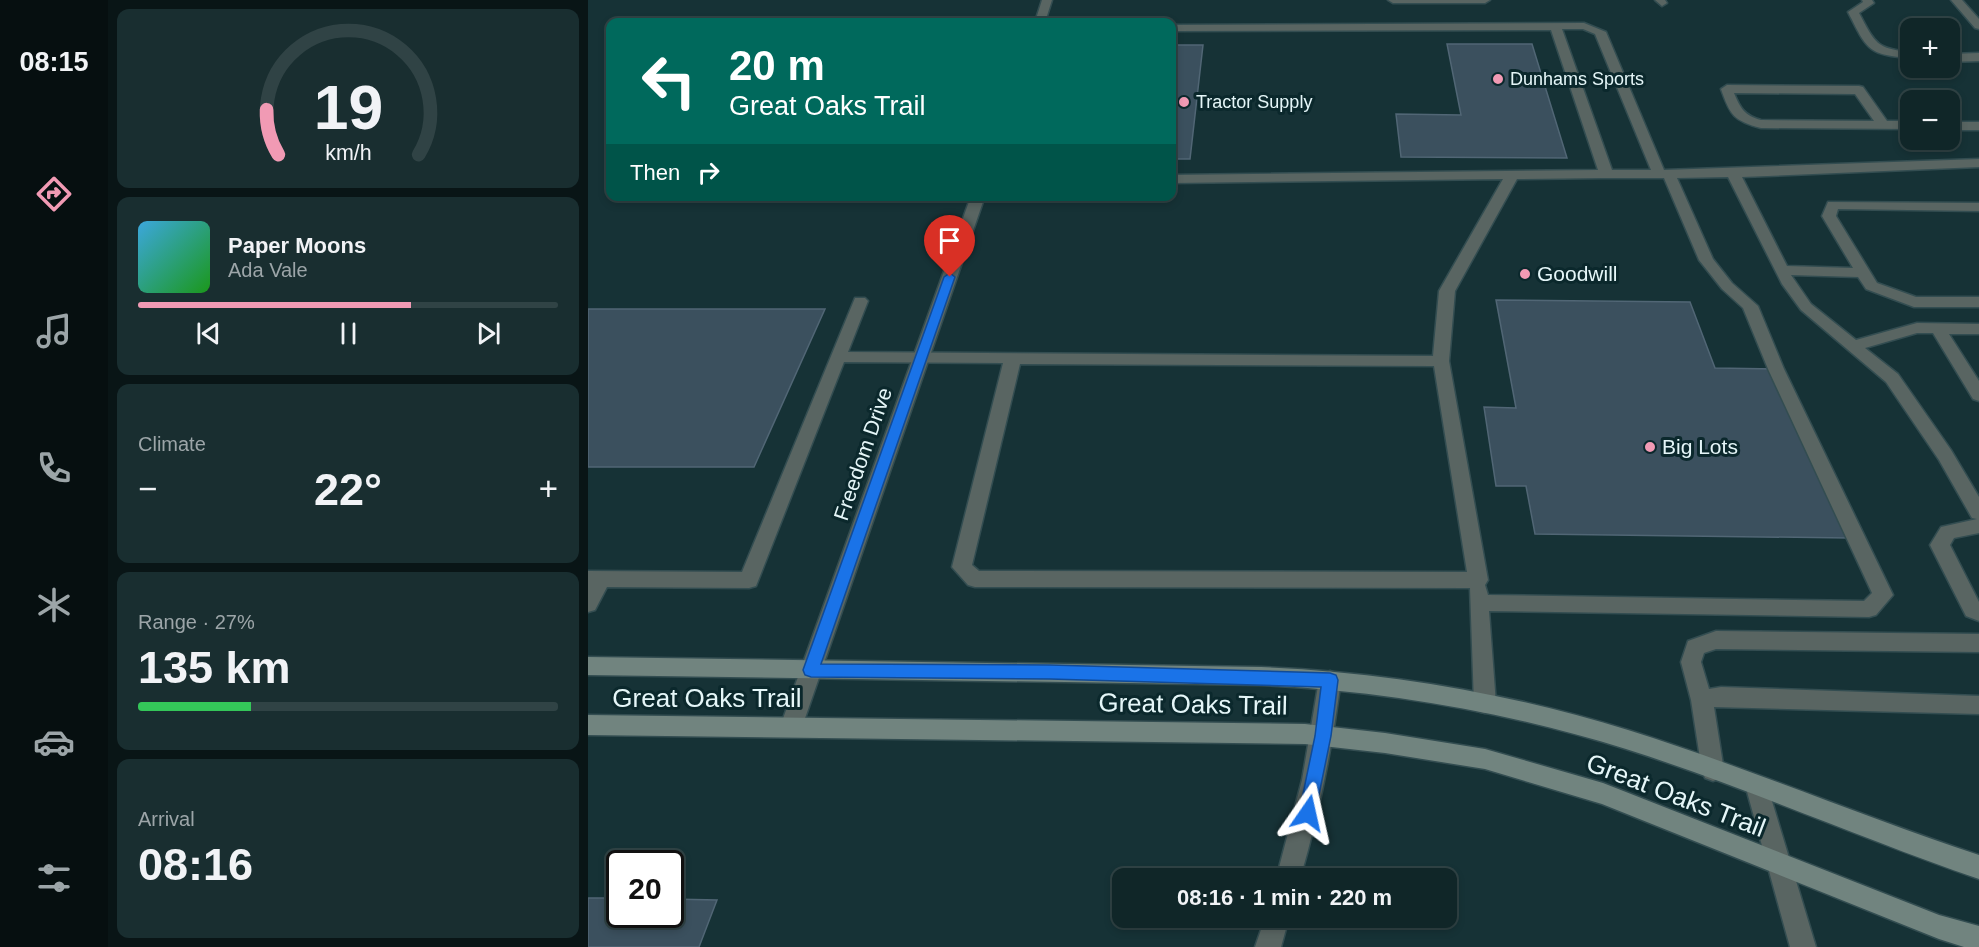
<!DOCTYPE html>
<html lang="en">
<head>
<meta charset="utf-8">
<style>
  :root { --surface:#102628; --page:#192e30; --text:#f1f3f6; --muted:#9ca5a8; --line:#304345; --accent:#f19ab4 }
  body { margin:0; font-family:Helvetica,sans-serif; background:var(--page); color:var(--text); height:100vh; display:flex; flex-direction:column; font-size:22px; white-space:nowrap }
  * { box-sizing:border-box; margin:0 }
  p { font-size:20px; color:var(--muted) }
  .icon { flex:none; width:33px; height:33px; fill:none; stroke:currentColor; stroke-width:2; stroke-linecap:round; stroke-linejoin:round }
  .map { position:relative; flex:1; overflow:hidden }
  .panel { display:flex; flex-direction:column; gap:9px; padding:9px; background:#091516; width:480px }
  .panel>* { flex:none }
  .banner { position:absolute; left:18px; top:18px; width:570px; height:183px; border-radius:12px; box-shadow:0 3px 9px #0003,0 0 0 2px var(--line); background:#00695c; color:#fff; overflow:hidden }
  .tools { position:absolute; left:1312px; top:18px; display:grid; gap:12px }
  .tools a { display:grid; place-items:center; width:60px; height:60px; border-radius:12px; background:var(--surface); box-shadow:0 3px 9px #0003,0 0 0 2px var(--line); font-size:30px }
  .speed { position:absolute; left:18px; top:850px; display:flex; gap:12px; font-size:30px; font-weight:700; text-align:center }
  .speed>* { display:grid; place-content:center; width:78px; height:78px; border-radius:50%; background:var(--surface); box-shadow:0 3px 9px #0003,0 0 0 2px var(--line); line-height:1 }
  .speed .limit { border:3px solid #111; border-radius:9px; background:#fff; color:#111 }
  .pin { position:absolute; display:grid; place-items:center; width:51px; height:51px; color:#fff; margin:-62px -26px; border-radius:50% 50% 50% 0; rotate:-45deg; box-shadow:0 0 6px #0007 }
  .pin .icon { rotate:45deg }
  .me { position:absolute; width:66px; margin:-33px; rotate:11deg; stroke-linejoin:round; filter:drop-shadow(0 0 4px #0008) }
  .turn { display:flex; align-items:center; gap:21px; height:126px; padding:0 24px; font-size:27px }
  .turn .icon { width:78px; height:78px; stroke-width:2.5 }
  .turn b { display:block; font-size:42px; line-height:51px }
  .then { display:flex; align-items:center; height:57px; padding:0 24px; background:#0003; gap:12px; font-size:22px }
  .big { font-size:45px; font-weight:700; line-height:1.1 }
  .panel .widget { flex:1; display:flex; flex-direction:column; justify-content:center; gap:9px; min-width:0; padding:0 21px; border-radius:12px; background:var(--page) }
  .panel .dial { align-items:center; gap:0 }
  .dial svg { height:156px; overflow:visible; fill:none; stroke:var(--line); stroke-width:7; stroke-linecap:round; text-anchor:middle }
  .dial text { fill:var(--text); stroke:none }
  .song { display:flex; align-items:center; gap:18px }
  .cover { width:72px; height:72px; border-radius:9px; background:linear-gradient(135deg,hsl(200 70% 55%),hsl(120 70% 35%)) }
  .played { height:6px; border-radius:3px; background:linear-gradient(90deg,var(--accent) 65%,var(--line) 65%) }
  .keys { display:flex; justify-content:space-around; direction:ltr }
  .heat { display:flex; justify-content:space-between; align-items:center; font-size:33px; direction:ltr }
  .charge { height:9px; border-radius:4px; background:linear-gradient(90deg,#34c759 27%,var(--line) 0) }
  .trip { position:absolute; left:524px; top:868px; width:345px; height:60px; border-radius:12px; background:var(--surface); box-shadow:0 3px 9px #0003,0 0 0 2px var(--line); font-weight:700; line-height:60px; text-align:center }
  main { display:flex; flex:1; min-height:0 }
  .tabs { display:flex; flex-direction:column; width:108px; justify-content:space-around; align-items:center; background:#060f10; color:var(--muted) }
  .tabs .icon { width:42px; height:42px }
  .tabs .current { color:var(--accent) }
  .tabs b { font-size:27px; color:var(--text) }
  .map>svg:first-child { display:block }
  .building { fill:#3b505e; stroke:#516675; stroke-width:1.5 }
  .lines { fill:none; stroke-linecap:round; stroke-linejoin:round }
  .lane-casing { stroke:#334d51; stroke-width:3 }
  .street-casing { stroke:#334d51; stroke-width:3 }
  .secondary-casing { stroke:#334d51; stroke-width:3 }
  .lane { fill:#596562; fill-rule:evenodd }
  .street { fill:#596562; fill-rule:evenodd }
  .secondary { fill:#71847f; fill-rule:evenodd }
  .route { fill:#1a73e8; stroke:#114b97; stroke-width:1.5 }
  .poi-dot { fill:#f19ab4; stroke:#0b282c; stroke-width:2 }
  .labels { text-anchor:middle; stroke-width:6; stroke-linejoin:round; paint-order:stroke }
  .far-poi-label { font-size:18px; fill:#e5f6f8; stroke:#0b282c; text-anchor:start }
  .poi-label { font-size:21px; fill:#e5f6f8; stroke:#0b282c; text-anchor:start }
  .street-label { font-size:21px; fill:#e5f6f8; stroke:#0b282c }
  .near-street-label { font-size:26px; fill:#e5f6f8; stroke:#0b282c }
</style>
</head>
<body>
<main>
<nav class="tabs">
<b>08:15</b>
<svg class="icon current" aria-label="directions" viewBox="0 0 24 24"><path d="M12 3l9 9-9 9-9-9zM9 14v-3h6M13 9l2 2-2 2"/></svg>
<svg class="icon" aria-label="music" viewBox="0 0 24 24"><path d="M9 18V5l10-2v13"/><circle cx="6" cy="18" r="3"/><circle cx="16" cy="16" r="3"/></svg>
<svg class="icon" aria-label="phone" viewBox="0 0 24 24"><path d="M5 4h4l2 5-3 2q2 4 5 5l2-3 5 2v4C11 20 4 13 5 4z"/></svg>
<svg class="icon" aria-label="climate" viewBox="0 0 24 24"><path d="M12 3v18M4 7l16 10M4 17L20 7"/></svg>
<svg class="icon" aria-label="car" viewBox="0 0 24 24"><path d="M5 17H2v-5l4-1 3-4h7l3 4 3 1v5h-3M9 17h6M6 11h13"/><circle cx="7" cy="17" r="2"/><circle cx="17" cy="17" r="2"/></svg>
<svg class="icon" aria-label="filters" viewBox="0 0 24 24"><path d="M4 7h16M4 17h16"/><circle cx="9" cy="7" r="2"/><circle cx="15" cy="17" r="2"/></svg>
</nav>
<section class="panel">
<div class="widget dial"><svg viewBox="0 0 100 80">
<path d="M14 69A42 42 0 1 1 86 69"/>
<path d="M14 69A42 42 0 0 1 8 46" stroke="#f19ab4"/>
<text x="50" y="56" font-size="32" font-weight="700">19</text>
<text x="50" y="72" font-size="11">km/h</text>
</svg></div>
<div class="widget">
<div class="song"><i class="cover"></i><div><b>Paper Moons</b><p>Ada Vale</p></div></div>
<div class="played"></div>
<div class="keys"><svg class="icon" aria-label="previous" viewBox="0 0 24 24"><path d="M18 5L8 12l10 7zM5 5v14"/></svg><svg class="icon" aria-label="pause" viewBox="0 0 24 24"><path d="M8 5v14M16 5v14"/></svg><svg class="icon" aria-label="next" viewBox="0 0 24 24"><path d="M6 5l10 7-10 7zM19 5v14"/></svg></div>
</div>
<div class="widget"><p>Climate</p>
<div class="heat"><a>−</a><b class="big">22°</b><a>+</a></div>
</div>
<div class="widget"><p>Range · 27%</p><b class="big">135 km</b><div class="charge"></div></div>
<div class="widget"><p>Arrival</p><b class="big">08:16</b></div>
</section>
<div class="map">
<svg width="1391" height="947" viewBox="0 0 1391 947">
  <rect width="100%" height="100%" fill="#163236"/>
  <path class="building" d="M859,44H944L979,158L813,157L808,114L873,115Z
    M584,45H615L602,159H584Z
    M908,300L1102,302L1127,368L1188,369L1260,538L947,534L938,486H908L896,407L928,408Z
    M0,309H237L166,467H0Z
    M0,898H32V915H82V899L129,900L111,947H0Z"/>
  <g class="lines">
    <g class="lane-casing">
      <path id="lane" d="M800,0H902L897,3H805Z
        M1067,0H1077L1079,3L1074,6Z
        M1274,0H1284L1286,3L1271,13C1287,43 1288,49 1323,52V58C1279,55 1279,49 1260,12L1275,2Z
        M1363,0H1374L1391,19V29L1387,28Z
        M996,23L1018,32L1076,170L1391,159V167L1154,177L1199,266L1265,268L1234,216L1240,202L1391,203V211L1250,209L1248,216L1289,283L1328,297H1391V307H1326L1278,289L1270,277L1203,275L1223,304L1268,340L1329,323L1391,324V334H1361L1391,381V401L1385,399L1345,333H1329L1277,348L1310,374L1363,450L1391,497V533L1366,538L1362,545L1391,602V621L1378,616L1342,545L1353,527L1389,519L1384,518L1351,460L1298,382L1213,310L1194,284L1140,177L1089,178L1125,259L1144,283L1170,306L1196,369L1305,595L1288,615L1281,617L901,611L908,704L905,711L897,713L889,711L886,704L882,588L387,587L380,585L364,567L415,363L256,362L168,586L161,588L19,587L7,610L0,612V571L154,572L267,298H277L280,301L260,352L845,356L851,291L915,179L584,183V175L1010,170L963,30L584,31V25ZM974,29H995L1007,34L1063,170H1024ZM1014,178H1076L1111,260L1134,289L1155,308L1180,369L1284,593L1276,601L900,595L897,585L900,580L861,361L867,291L929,179ZM432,364L846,366L879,572L391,571L384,565Z
        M1391,53V61L1362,62V54Z
        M1139,85L1271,86L1275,87L1299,121H1323V129L1173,128C1146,121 1142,115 1133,89ZM1146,93L1267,94L1286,121L1173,120C1157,116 1152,108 1146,93Z
        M1362,122H1391V130H1362Z
        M1128,631L1391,634V652L1128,649L1116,653L1113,662L1121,689L1133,687L1391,696V714L1126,707L1136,771L1133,778L1125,781L1117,778L1114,771L1103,700L1093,662L1100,641Z
        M742,671L749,674L753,680C744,748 731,814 712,879H688L714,780L731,680L735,674Z
        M1169,777L1177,781L1180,788L1228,947H1202L1158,788L1161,781Z
        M677,918H701L693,947H667Z"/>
    </g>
    <g class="street-casing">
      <path id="street" d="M454,0H464L457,22H447Z
        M383,196H397L214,727L211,734L203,737L195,734L192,727Z"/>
    </g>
    <g class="secondary-casing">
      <path id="secondary" d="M0,657L673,667C797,672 921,693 1040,730C1158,767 1273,816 1391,855V879C1272,838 1157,787 1038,749C920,712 797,691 673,685L0,675Z
        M0,715L717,724L797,733L897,749L1015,783L1351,915L1391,926V947H1376L1351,939L1014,804L897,769L797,753L717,744L0,735Z"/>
    </g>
    <use href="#lane" class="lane"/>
    <use href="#street" class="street"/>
    <use href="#secondary" class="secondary"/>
  </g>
  <path class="route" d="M362,273L367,277L233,664L462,665L742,673L748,675L750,680L743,736L726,819L720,821L714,819L711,813L727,736L733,687L462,679L223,677L217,675L215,670L356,277Z"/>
  <g class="poi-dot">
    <circle cx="910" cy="79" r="6"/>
    <circle cx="596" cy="102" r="6"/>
    <circle cx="937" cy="274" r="6"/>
    <circle cx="1062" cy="447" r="6"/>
  </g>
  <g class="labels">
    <g class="far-poi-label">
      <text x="922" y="85">Dunhams Sports</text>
      <text x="608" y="108">Tractor Supply</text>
    </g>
    <g class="poi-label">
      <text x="949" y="281">Goodwill</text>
      <text x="1074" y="454">Big Lots</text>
    </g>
    <g class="street-label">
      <text transform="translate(275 454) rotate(-71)" y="7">Freedom Drive</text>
    </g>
    <g class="near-street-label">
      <text x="119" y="707">Great Oaks Trail</text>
      <text transform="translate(605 704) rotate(1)" y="9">Great Oaks Trail</text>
      <text transform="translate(1088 795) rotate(21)" y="9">Great Oaks Trail</text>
    </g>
  </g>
</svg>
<div class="tools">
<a>+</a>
<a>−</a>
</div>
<div class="speed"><div class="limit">20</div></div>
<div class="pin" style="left:362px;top:277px;background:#d93025"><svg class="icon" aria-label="arrive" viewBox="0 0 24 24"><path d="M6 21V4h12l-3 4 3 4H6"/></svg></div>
<svg class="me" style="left:720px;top:813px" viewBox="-20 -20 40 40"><path d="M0-17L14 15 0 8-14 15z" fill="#1a73e8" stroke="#fff" stroke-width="4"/></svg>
<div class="trip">08:16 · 1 min · 220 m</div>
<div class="banner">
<div class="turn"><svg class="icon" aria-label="left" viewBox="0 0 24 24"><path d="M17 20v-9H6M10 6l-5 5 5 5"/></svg><div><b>20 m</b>Great Oaks Trail</div></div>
<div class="then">Then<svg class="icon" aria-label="right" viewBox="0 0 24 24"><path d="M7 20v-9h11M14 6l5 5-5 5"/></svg></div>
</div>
</div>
</main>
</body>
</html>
